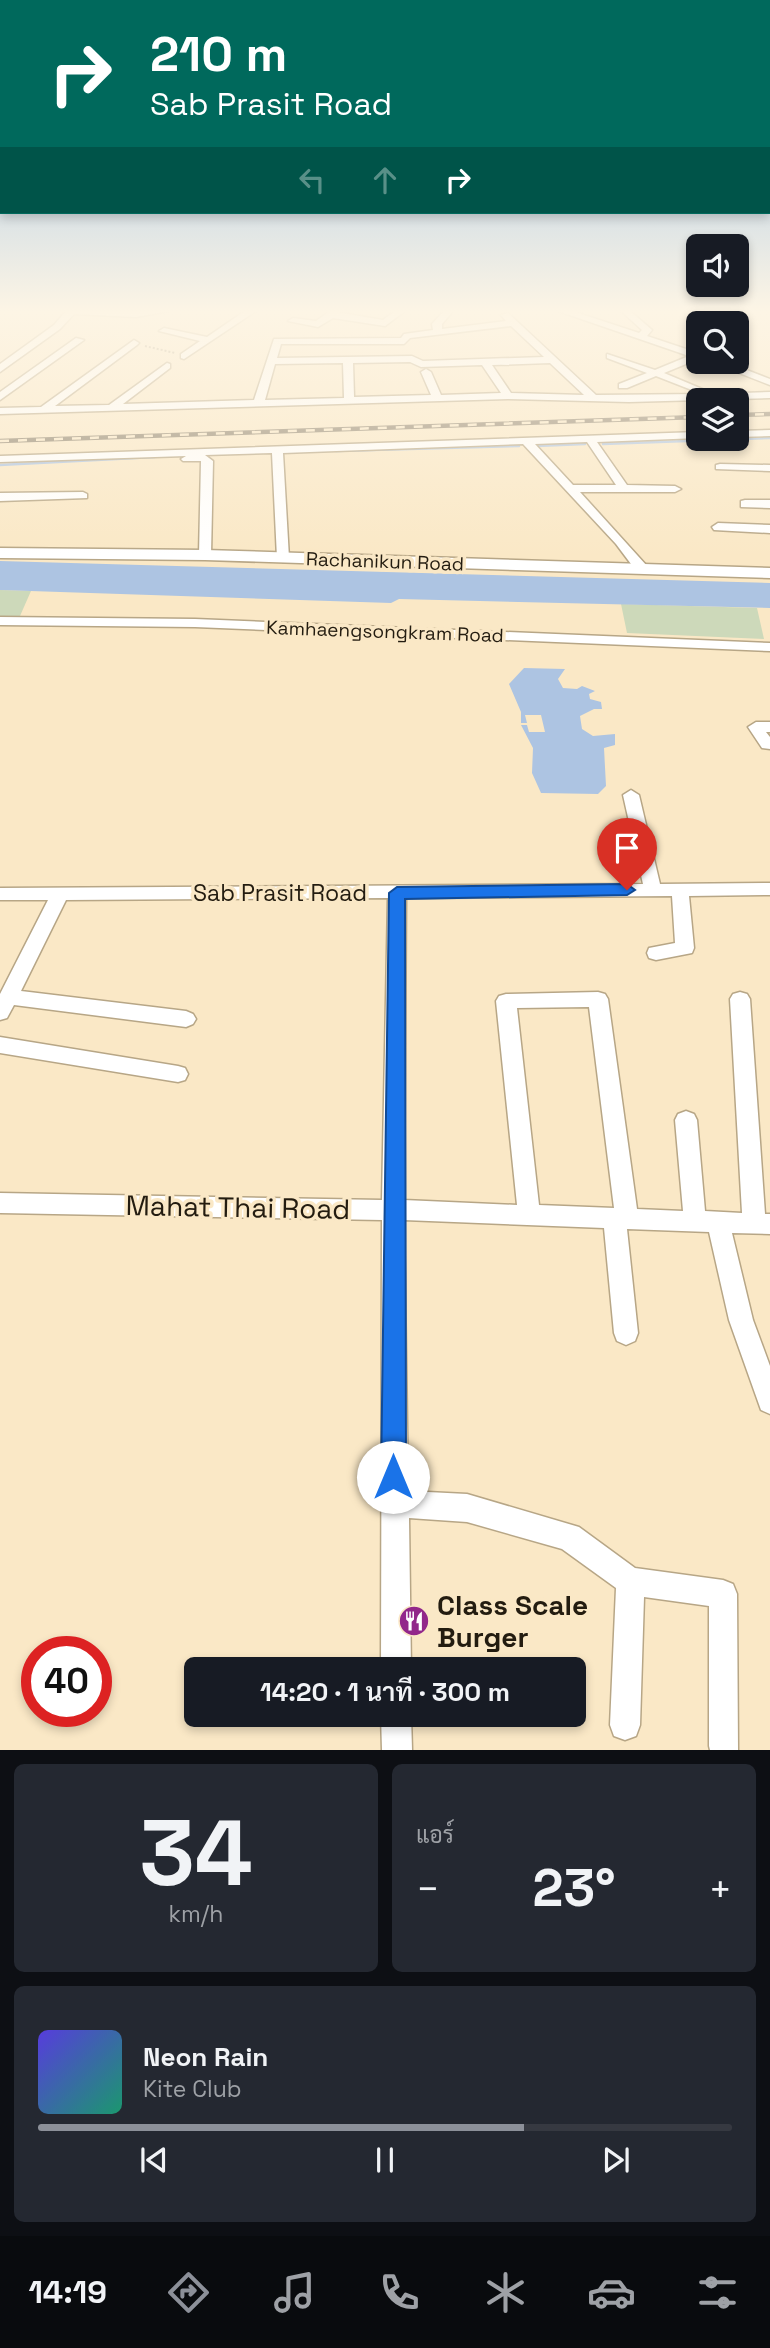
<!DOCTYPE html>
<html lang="th">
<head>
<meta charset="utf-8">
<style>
  :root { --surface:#171b24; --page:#242831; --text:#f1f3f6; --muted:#9ea1a6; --line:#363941; --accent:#8c9099 }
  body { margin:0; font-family:"Space Grotesk",Sarabun,sans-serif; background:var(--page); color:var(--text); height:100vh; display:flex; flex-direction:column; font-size:26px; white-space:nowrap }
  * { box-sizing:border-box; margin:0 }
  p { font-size:23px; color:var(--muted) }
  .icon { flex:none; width:38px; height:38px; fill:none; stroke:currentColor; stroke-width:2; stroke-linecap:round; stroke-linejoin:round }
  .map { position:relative; height:1750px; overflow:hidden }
  .side { display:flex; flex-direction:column; gap:14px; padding:14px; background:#0d0f14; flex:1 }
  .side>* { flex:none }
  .banner { position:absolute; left:0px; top:0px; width:770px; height:214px; box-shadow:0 4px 10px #0003; background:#00695c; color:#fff; overflow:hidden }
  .tools { position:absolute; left:686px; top:234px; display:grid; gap:14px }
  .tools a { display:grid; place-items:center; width:63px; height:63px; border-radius:10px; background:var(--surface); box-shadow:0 4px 10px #0003; font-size:35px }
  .speed { position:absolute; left:21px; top:1636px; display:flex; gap:14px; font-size:35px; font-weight:700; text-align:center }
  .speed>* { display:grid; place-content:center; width:91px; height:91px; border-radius:50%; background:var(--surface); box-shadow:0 4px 10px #0003; line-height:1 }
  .speed .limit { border:10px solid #d22; background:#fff; color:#111 }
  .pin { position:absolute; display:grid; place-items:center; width:60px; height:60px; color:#fff; margin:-72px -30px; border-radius:50% 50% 50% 0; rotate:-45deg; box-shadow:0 0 7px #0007 }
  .pin .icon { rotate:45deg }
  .me { position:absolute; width:77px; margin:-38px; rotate:0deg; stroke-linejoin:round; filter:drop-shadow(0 0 5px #0008) }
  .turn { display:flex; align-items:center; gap:24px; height:147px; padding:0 35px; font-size:32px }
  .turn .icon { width:91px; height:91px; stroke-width:2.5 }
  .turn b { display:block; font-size:49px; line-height:60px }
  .lanes { display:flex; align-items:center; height:66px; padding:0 35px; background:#0003; justify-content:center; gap:35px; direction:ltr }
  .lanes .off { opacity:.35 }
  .big { font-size:52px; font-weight:600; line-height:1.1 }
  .side .widget { flex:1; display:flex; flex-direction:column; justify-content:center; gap:10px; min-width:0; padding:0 24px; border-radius:10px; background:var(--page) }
  .side .dial { align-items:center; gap:0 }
  .dial b { font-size:91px; line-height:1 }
  .song { display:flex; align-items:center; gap:21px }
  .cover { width:84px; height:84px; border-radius:10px; background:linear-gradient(135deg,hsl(250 70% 55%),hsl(160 70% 35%)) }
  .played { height:7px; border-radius:4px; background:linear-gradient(90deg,var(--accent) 70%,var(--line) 70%) }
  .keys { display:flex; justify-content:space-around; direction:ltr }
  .heat { display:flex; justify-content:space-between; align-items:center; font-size:38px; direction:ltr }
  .side .tiles { flex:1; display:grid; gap:14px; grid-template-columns:1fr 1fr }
  .widget:last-child { grid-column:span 2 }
  .trip { position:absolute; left:184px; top:1657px; width:402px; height:70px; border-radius:10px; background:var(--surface); box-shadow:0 4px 10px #0003; font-weight:600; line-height:70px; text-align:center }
  .dock { display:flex; height:112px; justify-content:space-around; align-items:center; background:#090b0e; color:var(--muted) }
  .dock .icon { width:49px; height:49px }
  .dock .current { color:var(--accent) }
  .dock b { font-size:32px; color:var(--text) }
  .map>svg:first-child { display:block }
  .green { fill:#cdd9ba }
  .water { fill:#adc4e2 }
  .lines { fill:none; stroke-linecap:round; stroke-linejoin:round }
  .stream { stroke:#adc4e2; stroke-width:2.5 }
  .minor-casing { stroke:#b7a686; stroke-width:3 }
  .major-casing { stroke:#b7a686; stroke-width:3 }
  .path { stroke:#a7997f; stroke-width:2; stroke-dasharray:2 2; stroke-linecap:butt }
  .minor { fill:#fff; fill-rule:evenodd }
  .major { fill:#fff; fill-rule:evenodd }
  .rail-casing { stroke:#8d806a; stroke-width:4.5 }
  .rail { stroke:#fae8c6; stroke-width:2.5; stroke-dasharray:9; stroke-linecap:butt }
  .route { fill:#1a73e8; stroke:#114b97; stroke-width:2 }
  .labels { text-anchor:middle; stroke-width:7; stroke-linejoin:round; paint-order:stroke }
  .far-street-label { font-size:19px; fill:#231c10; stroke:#fae8c6 }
  .street-label { font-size:23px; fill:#231c10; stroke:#fae8c6 }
  .near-street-label { font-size:28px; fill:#231c10; stroke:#fae8c6 }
  .near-poi-label { font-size:28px; font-weight:bold; fill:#231c10; stroke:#fae8c6; text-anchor:start }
</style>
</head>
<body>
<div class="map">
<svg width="770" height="1750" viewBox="0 0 770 1750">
  <rect width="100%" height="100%" fill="#fae8c6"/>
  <path class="green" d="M0,590L31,591L20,616H0Z
    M621,604L757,608L764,639L627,633Z"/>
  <path class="water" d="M0,561L770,583V608L399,599L391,603L0,590Z
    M524,668L565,669L558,679L563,688L577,689L582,686L595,691L589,694L590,699L601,702L602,709H594L580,716L582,729L593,736L615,734V745L604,748L606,786L598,794L541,793L532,773L533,748L521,725H527L529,732H545L541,715H525L527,723H521V712L509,684Z"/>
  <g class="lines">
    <path class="stream" d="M603,444L770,438
      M537,446L585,444
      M336,451L519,446
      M0,465L155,457"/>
    <g class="minor-casing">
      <path id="minor" d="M66,311H169L136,317L74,314L60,329L0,372V364L54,325Z
        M245,311H256L184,359L181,358V354L200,341L159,331L164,328L207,337Z
        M330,311L383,320L395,311H405L385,326L333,318L318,327L288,321L293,318L316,321Z
        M444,311H453L442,324V329L506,321L501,315L508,313L596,395L702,394L656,376L627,388H619V384L647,373L607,358V354L655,370L689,356L558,311H572L639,333L642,330L621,311H630L652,330L647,336L698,353V359L664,373L714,394L770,392V398L629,402L508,399L0,414V408L41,407L134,340L139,343L137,345L55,406L109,405L167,363L170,364V368L123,404L254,400L274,339L401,338L404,334L433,330L432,324ZM511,326L544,357L423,361L412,356L277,358L281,344H404L410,338ZM410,362L421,367L482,365L501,393L441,395L431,372L426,369L421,372L431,395L354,397L353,363ZM343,363L344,398L265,400L275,364ZM550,363L584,395L511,393L492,365Z
        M76,338L84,340L0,400V392Z
        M711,362H726L770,379V385Z
        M770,430V436L737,437V431Z
        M698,432V438L597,442L627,485L675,486L681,489L675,492H580L647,566V572H637L616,544L523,444L283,453L289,558L283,562L277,558L272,453L205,455L213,461L211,555L205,559L199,555L201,461H183L181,459L186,456L0,462V456ZM587,442L616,485H573L535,444Z
        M720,464L770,465V471L716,469V465Z
        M83,492L87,494V498L0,501V493Z
        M745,500H770V508L741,507V501Z
        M718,523L770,525V533L714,530L712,527Z
        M0,617L195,619L770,643V651L195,627L0,625Z
        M756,722H770V732H766L770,737V749L762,748L748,727Z
        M631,790L639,795L660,884L770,883V895L689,896L694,948L692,953L656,960L649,958L647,953L649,948L675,943L672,896L406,898L404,1200L517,1205L496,1001L499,996L506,994L598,992L605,994L608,999L637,1209L683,1211L675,1120L678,1114L686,1111L694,1114L697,1120L705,1211L742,1213L730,999L733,994L740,992L747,994L750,999L765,1214H770V1234L732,1233L753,1320L770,1366V1414L761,1410L729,1320L709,1232L627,1229L638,1333L635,1341L626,1345L617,1341L614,1333L604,1228L404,1220L408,1491L467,1494L579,1527L635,1568L723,1580L733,1584L737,1594L738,1750H710L709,1746V1606L644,1597L640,1725L636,1736L625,1740L614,1736L610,1725L616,1588L562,1549L467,1522L409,1518L411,1670H381L382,1220L0,1213V1193L382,1200L388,898L66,900L21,991L186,1011L193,1014L196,1019L193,1024L186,1027L14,1005L7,1018L0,1020V994L48,900H0V888L643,884L623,795ZM589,1007L614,1208L539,1205L517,1008Z
        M0,1037L178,1066L185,1068L188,1074L185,1080L178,1082L0,1053Z
        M381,1715H411L412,1750H382Z"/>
    </g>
    <g class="major-casing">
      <path id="major" d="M0,548L205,550L770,568V578L205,560L0,558Z"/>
    </g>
    <path class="path" d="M145,346L175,353"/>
    <use href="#minor" class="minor"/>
    <use href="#major" class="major"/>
    <g class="rail-casing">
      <path id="rail" d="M737,415L770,414
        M0,441L698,417"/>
    </g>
    <use href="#rail" class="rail"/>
  </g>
  <linearGradient id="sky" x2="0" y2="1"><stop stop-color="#90bae6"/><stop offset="0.56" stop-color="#fdf5e5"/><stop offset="1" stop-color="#fdf5e5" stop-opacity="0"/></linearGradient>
  <rect width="770" height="556" fill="url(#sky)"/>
  <path class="route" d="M627,884L635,890L627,895L405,899L406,1477L402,1486L393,1489L385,1486L381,1477L389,893L397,887Z"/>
  <defs>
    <g id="restaurant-disc" transform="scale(1.575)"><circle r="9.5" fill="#92278a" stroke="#fae8c6"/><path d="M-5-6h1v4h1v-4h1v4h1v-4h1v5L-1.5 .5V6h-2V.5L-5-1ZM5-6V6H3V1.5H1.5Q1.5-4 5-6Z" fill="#fff"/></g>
  </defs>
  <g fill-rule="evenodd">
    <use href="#restaurant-disc" x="414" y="1621"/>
  </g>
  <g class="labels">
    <g class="far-street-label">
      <text transform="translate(385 561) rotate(2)" y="7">Rachanikun Road</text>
      <text transform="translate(385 631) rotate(2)" y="7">Kamhaengsongkram Road</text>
    </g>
    <g class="street-label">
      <text x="280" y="901">Sab Prasit Road</text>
    </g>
    <g class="near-street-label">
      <text transform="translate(238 1207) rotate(1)" y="10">Mahat Thai Road</text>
    </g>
    <g class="near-poi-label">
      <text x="437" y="1615">Class Scale<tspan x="437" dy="32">Burger</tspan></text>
    </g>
  </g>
</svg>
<div class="tools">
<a><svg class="icon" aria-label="sound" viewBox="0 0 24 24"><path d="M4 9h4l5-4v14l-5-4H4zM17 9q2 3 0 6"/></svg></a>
<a><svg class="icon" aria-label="search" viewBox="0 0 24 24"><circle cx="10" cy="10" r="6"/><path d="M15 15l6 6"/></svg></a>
<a><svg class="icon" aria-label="layers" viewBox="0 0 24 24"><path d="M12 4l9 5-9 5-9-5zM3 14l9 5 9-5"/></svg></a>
</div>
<div class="speed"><div class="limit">40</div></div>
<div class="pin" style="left:627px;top:890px;background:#d93025"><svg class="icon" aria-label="arrive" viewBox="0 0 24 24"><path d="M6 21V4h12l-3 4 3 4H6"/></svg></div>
<svg class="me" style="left:393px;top:1477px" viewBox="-20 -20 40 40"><circle r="19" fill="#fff"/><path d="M0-13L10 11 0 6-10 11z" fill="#1a73e8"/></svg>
<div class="trip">14:20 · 1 นาที · 300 m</div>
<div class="banner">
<div class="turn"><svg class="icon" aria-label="right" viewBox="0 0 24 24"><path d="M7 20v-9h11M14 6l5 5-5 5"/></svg><div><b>210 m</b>Sab Prasit Road</div></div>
<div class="lanes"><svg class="icon off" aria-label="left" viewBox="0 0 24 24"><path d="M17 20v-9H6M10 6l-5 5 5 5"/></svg><svg class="icon off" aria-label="ahead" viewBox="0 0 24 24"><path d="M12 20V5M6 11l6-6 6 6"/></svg><svg class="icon" aria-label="right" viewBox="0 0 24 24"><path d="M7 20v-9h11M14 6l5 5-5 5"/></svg></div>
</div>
</div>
<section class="side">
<div class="tiles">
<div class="widget dial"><b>34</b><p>km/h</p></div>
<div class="widget"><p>แอร์</p>
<div class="heat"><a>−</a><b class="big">23°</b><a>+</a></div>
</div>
<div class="widget">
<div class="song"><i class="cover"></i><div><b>Neon Rain</b><p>Kite Club</p></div></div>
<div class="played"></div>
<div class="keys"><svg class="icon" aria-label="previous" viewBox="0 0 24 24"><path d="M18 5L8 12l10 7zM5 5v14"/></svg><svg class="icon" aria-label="pause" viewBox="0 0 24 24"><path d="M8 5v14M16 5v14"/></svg><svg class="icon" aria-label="next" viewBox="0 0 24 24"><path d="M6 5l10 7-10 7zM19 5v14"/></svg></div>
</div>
</div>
</section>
<nav class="dock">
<b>14:19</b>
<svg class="icon current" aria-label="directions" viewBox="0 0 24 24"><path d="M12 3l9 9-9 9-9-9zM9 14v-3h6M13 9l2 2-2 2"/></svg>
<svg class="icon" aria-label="music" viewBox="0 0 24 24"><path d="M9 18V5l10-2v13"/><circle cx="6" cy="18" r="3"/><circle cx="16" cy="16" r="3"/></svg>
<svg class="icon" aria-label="phone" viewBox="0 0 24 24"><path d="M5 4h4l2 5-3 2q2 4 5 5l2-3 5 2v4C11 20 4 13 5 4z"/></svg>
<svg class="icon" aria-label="climate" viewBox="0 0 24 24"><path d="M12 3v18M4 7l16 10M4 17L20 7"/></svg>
<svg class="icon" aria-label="car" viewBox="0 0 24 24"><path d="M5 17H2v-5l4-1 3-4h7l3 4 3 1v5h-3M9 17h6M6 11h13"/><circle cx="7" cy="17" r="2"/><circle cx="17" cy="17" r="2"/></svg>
<svg class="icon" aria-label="filters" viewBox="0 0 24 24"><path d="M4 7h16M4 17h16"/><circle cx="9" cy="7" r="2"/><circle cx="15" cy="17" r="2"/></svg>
</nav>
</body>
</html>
